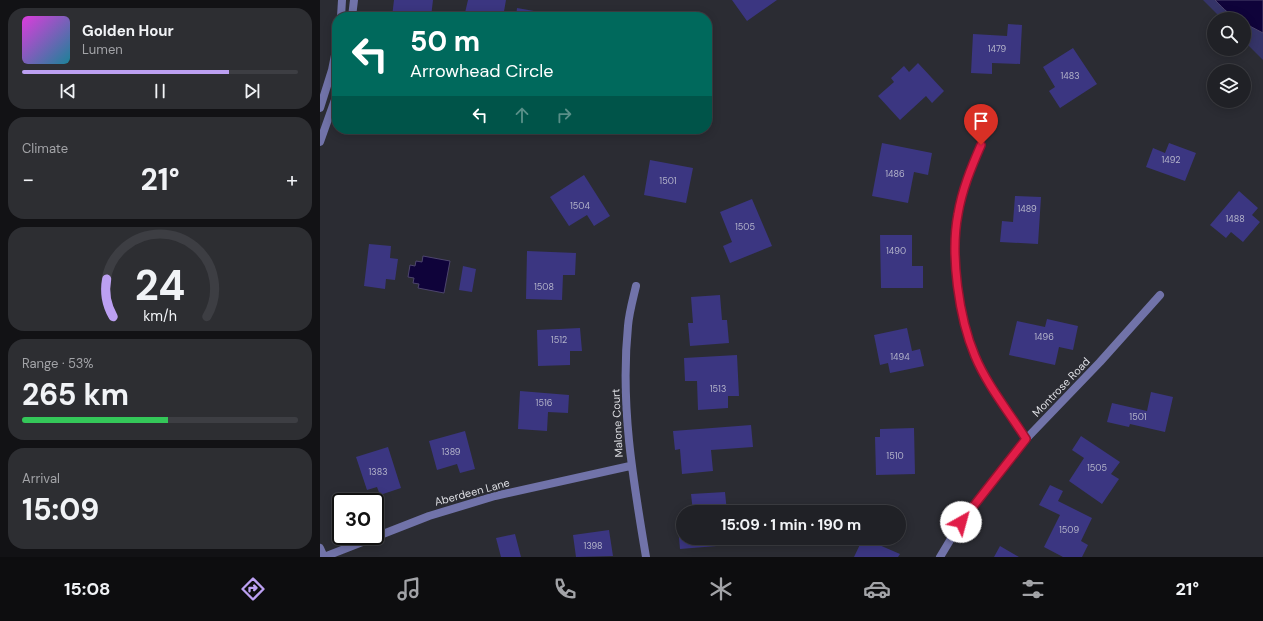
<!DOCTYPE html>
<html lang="en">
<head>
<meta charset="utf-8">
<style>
  :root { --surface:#202126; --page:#2d2e32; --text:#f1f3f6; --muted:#a2a3a7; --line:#3d3e43; --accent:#bca0f2 }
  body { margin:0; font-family:"DM Sans",sans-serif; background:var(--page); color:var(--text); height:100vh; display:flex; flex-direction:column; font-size:15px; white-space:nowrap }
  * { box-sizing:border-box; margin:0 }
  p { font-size:13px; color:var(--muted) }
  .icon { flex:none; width:22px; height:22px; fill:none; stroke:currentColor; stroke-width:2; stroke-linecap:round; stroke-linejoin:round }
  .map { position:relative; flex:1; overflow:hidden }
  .side { display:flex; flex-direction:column; gap:8px; padding:8px; background:#121215; width:320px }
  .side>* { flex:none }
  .banner { position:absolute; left:12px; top:12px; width:380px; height:122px; border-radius:16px; box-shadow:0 2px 10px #0003,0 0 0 1px var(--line); background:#00695c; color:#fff; overflow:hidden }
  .controls { position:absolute; left:887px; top:12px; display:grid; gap:8px }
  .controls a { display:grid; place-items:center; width:44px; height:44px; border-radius:50%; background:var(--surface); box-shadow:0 2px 10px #0003,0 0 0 1px var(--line); font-size:20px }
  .speed { position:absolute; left:12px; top:493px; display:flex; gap:8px; font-size:20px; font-weight:700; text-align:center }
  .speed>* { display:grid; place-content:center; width:52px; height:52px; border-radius:50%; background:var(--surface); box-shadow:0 2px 10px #0003,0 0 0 1px var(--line); line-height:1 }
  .speed .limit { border:2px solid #111; border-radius:6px; background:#fff; color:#111 }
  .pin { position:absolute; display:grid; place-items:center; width:34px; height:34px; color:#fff; margin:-41px -17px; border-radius:50% 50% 50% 0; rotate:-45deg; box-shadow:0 0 4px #0007 }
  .pin .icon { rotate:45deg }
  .me { position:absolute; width:44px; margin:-22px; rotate:38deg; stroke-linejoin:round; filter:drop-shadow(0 0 3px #0008) }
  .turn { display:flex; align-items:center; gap:14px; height:84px; padding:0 12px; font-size:18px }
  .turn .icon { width:52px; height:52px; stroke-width:2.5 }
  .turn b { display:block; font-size:28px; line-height:34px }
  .lanes { display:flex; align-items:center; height:38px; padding:0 12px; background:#0003; justify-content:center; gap:20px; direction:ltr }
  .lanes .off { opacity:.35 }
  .big { font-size:30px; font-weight:700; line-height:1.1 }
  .side .card { flex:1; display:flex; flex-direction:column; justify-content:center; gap:6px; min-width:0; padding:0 14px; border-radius:16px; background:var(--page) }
  .side .dial { align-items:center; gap:0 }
  .dial svg { height:104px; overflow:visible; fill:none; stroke:var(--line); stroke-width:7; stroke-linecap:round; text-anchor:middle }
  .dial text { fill:var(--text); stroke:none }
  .song { display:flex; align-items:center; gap:12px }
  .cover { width:48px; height:48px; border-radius:6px; background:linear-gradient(135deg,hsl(300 70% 55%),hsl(190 70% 35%)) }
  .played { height:4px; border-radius:2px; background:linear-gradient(90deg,var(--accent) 75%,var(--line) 75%) }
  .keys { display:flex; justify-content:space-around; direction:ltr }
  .heat { display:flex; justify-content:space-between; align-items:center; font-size:22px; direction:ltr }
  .charge { height:6px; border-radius:3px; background:linear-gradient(90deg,#34c759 53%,var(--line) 0) }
  .trip { position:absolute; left:356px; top:505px; width:230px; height:40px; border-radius:20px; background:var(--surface); box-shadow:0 2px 10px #0003,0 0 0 1px var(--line); font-weight:700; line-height:40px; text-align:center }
  .tabs { display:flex; height:64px; justify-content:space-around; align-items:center; background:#0d0d0f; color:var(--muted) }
  .tabs .icon { width:28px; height:28px }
  .tabs .selected { color:var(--accent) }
  .tabs b { font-size:18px; color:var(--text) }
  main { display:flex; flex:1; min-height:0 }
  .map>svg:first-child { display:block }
  .green { fill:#353468 }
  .water { fill:#0f033a; stroke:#4d456d }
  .building { fill:#3b3681 }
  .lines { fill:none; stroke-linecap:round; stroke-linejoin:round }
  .minor { stroke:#7173a9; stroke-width:8 }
  .route-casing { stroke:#92132f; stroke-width:10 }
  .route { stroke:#e11d48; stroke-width:7 }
  .labels { text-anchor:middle; stroke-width:4; stroke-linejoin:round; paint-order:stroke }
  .number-label { font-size:9px; fill:#b4b4ca }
  .street-label { font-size:11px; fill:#dddee3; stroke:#2b2c33 }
</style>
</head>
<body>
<main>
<section class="side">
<div class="card">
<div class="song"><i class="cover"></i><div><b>Golden Hour</b><p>Lumen</p></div></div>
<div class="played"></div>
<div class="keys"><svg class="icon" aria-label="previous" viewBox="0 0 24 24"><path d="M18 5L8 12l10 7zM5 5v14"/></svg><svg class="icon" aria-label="pause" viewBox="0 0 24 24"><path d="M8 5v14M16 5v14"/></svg><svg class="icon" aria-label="next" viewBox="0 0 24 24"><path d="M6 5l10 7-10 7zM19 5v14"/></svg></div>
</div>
<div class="card"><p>Climate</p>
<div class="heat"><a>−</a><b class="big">21°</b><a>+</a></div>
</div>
<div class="card dial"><svg viewBox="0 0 100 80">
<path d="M14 69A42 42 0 1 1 86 69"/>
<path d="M14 69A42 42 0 0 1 9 40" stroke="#bca0f2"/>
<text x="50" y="56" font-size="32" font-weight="700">24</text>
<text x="50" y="72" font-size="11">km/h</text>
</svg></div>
<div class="card"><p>Range · 53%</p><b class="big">265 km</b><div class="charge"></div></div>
<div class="card"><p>Arrival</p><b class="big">15:09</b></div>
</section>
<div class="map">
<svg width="943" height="557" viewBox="0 0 943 557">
  <rect width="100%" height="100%" fill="#2b2c33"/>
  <path class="green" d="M883,0H943V60L924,41V19H902Z"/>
  <path class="water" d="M895,0H943V33L924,23V19C912,19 903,8 895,0Z
    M103,256L130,261L124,293L98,288L99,284L93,283L94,278L88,277L90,265L95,266L96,261L102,262Z"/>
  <path class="building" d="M74,0H113L111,17H72Z
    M148,0H186L183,17H144Z
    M412,0H457L427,21Z
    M197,8L231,14V17H196Z
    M367,11L369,17H353Z
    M688,24L702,25L700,64L672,63V74L651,73L653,34L687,36Z
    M753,48L777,84L740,108L729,91L735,87L723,67Z
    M598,63L624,91L612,103L606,96L580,120L558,96L574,82L571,78L584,66L589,72Z
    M562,143L612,153L608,175L594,172L588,203L552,196Z
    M849,143L876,153L865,181L826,167L833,148L845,153Z
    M330,160L373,168L366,203L324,195Z
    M264,175L290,216L274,226L267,215L249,226L230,197Z
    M919,191L938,208L932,215L940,222L923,242L911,232L906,238L890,225Z
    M695,196L721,197L718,244L680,242L682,221L693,222Z
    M432,199L452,246L410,263L403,246L412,242L400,212Z
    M560,235H592V266H603V288H561Z
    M49,244L71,246L70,258L78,259L75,280L66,279L65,289L44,286Z
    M207,251L256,253L255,275H243L242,300L206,299Z
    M143,266L156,269L152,292L139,290Z
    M400,295L402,320H407L409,343L370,346L368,323H373L371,297Z
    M727,319L758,326L753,350L739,347L735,365L689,355L697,321L725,327Z
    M260,328L262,351H250V365L218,366L217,330Z
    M587,328L592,351L600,349L604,366L570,373L568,363L560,365L554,335Z
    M417,355L419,396H408V408L378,410L377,381H365L364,358Z
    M200,391L249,395L248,413L228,412L227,431L198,429Z
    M831,392L853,397L845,432L810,424L809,427L787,422L792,403L827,411Z
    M431,425L433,447L391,450L393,471L362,474L360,449L355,450L353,431Z
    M594,428L595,474L556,475L555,437H560V429Z
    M145,431L155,469L140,473L137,464L117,470L109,441Z
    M761,436L800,462L791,474L799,479L782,504L749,481L764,458L752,450Z
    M68,447L81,488L60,495L57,487L47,490L36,457Z
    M730,485L743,491L738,501L772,518L761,541L768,545L762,557H743L724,547L740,515L719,505Z
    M405,492L407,512H373L371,494Z
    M363,526V538H409V545L360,549L358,527Z
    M289,530L293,556L256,557L253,535Z
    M195,534L201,557H181L176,538Z
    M543,538L580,554L578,557H534Z
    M680,546L699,557H674Z"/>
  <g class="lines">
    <path class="minor" d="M21,17L22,0
      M32,17L34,0
      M0,108L12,70L17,45
      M0,142L17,94
      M661,145C651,168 642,190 638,214C630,255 639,318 655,355C667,385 689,412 706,439
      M316,286C313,299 309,313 308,326C300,404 313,480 326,557
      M0,548L4,557
      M4,557L109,516L175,496L310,466
      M620,557L641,522L706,439L780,362L840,295"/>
  </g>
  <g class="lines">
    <g class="route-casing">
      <path id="route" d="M641,522L706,439C689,412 667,385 655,356C639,318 630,255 638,214C642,190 651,168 661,145"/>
    </g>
    <use href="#route" class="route"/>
  </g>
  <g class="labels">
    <g class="number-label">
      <text x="677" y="52">1479</text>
      <text x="750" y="79">1483</text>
      <text x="851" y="163">1492</text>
      <text x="575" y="177">1486</text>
      <text x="348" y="184">1501</text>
      <text x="260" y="209">1504</text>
      <text x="707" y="212">1489</text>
      <text x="915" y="222">1488</text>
      <text x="425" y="230">1505</text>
      <text x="576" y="254">1490</text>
      <text x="224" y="290">1508</text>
      <text x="724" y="340">1496</text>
      <text x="239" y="343">1512</text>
      <text x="580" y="360">1494</text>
      <text x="398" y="392">1513</text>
      <text x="224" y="406">1516</text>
      <text x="818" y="420">1501</text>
      <text x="131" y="455">1389</text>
      <text x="575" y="459">1510</text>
      <text x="777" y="471">1505</text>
      <text x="58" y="475">1383</text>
      <text x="749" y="533">1509</text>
      <text x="273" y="549">1398</text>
    </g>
    <g class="street-label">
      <text transform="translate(741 387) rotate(-46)" y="4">Montrose Road</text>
      <text transform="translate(297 423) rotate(-93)" y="4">Malone Court</text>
      <text transform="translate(152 492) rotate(-15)" y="4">Aberdeen Lane</text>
    </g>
  </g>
</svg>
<div class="controls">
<a><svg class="icon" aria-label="search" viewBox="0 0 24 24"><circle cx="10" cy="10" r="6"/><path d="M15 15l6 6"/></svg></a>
<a><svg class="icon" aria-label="layers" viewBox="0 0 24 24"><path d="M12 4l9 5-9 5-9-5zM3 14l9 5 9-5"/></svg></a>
</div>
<div class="speed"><div class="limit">30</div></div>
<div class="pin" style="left:661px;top:145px;background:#d93025"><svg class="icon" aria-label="arrive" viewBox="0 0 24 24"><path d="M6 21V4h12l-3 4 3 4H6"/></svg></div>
<svg class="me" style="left:641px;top:522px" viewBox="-20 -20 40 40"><circle r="19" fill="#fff"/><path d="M0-13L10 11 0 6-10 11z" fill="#e11d48"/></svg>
<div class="trip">15:09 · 1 min · 190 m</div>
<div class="banner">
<div class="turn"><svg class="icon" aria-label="left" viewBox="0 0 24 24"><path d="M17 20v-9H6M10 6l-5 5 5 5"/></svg><div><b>50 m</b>Arrowhead Circle</div></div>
<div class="lanes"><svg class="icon" aria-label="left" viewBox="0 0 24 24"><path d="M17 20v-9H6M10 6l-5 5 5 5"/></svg><svg class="icon off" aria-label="ahead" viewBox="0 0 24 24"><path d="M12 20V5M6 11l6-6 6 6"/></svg><svg class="icon off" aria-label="right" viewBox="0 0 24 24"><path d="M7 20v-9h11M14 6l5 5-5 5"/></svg></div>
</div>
</div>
</main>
<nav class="tabs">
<b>15:08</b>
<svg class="icon selected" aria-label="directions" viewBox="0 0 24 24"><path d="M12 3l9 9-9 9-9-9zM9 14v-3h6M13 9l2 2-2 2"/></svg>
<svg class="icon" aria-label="music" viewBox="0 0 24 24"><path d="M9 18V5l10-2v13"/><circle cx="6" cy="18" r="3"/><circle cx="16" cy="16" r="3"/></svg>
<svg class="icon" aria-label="phone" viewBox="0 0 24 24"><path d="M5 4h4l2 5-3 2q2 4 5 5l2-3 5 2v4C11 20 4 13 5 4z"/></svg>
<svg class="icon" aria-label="climate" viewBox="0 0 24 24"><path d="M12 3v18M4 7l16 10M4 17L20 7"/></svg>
<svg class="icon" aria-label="car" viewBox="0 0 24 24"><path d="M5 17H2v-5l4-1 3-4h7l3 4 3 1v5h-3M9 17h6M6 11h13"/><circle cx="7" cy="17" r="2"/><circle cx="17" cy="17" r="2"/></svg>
<svg class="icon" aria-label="filters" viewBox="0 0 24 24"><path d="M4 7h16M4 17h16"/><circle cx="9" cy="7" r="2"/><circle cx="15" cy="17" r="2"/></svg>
<b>21°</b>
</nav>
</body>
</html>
